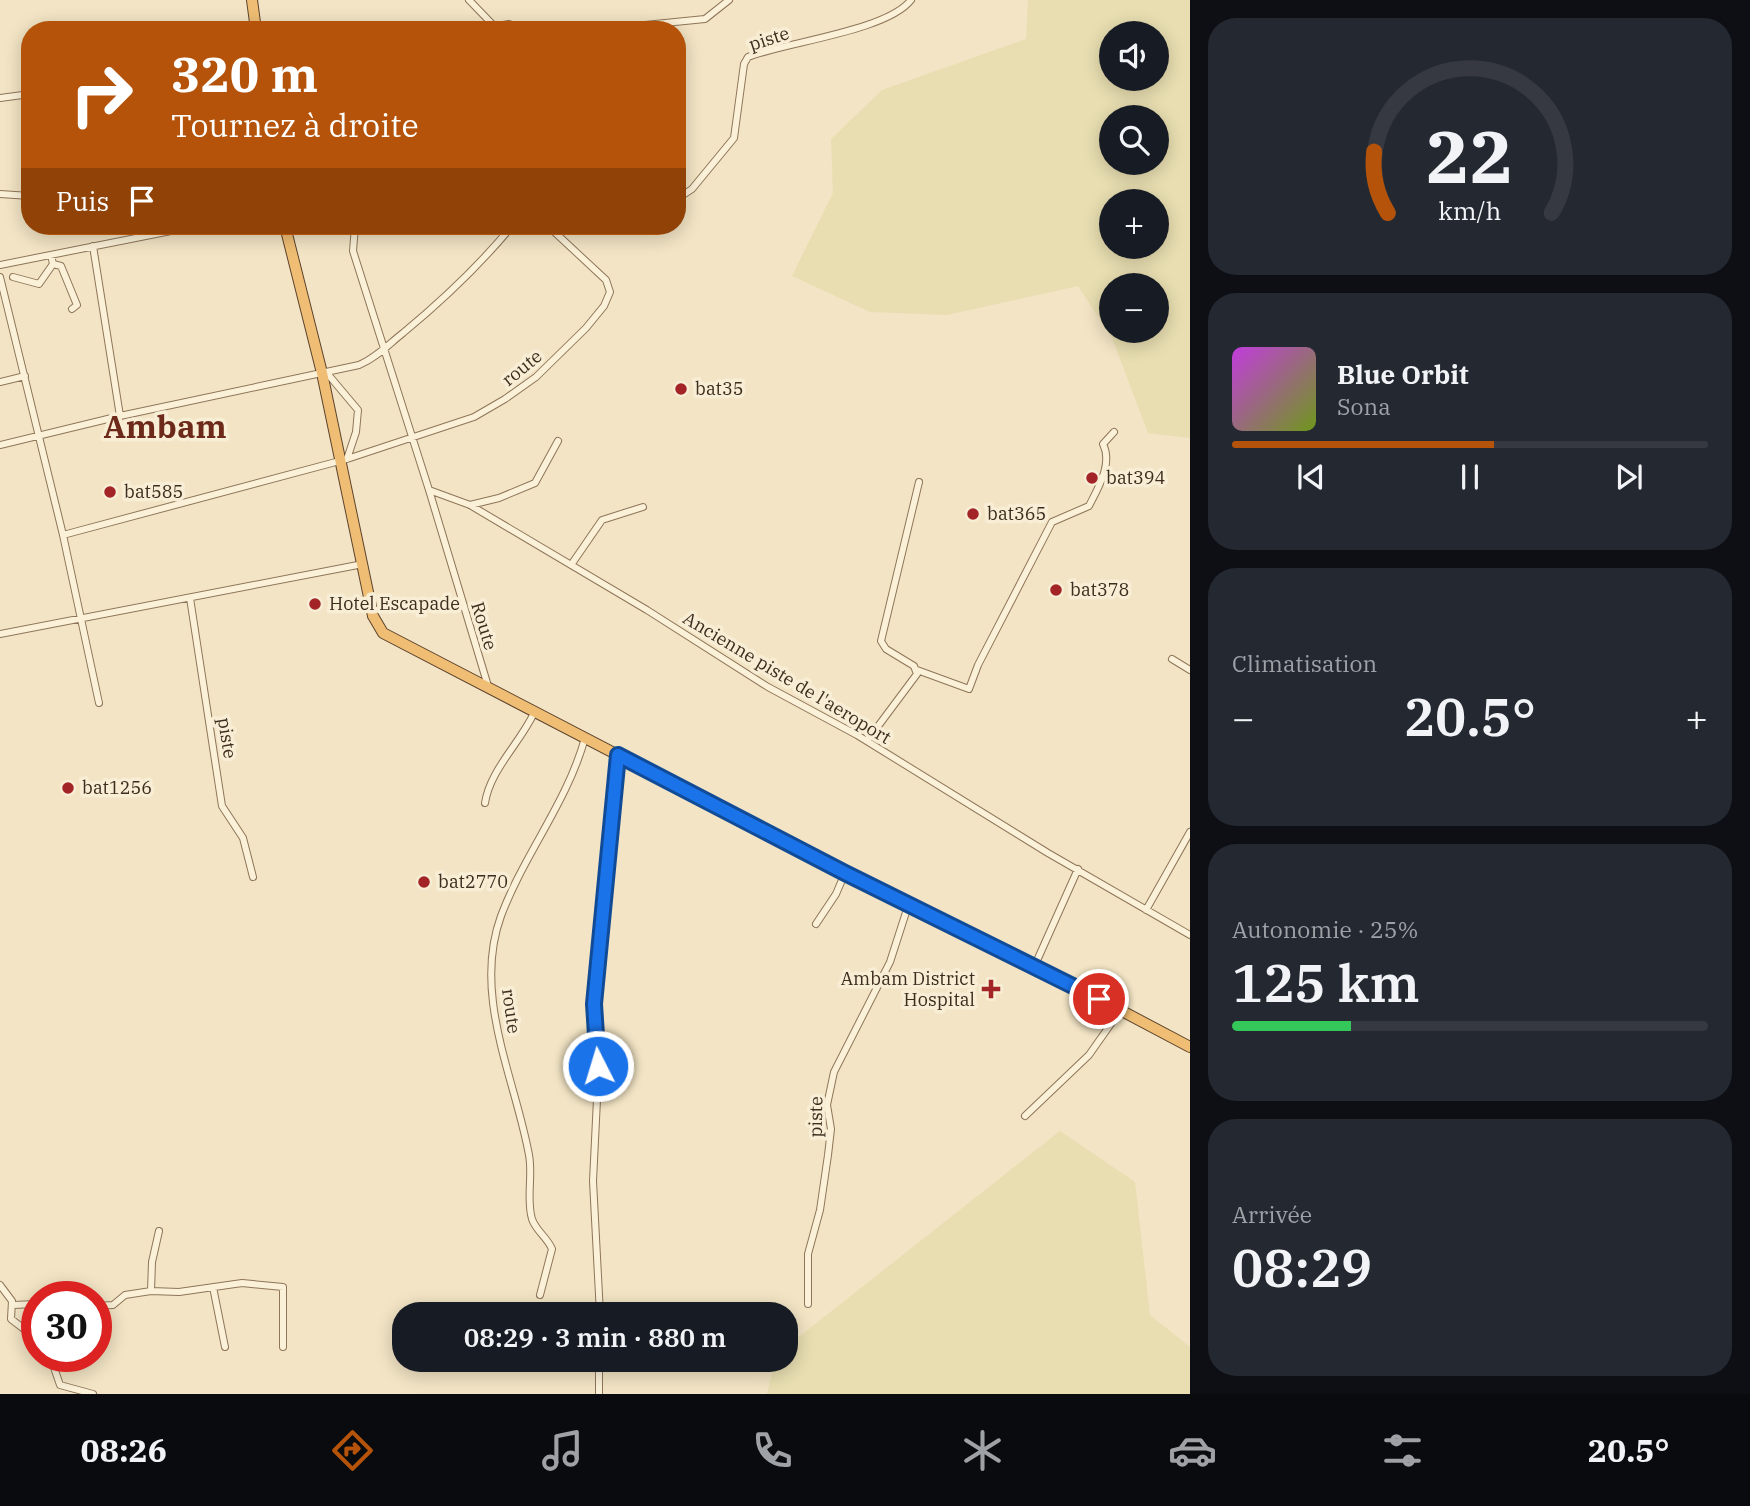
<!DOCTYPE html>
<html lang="fr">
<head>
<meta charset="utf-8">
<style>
  :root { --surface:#171b24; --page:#242831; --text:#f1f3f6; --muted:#9ea1a6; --line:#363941; --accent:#b45309 }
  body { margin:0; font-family:"IBM Plex Serif",serif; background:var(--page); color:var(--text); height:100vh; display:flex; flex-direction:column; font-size:26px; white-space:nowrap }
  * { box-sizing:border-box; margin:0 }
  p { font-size:23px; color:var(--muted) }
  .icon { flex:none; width:38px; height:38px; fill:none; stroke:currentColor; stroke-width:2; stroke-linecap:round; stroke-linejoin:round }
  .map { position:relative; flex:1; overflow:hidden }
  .drawer { display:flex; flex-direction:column; gap:18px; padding:18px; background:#0d0f14; width:560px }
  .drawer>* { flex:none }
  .guide { position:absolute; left:21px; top:21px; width:665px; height:214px; border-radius:28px; box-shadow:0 4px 18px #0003; background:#b45309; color:#fff; overflow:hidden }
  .tools { position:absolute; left:1099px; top:21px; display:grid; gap:14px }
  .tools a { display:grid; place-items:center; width:70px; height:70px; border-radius:50%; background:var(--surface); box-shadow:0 4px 18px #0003; font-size:35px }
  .speed { position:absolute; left:21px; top:1281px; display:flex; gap:14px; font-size:35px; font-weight:700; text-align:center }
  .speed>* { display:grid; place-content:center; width:91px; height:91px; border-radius:50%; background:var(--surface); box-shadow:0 4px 18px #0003; line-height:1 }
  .speed .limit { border:10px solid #d22; background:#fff; color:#111 }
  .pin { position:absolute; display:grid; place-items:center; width:60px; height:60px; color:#fff; margin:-30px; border:4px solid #fff; border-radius:50%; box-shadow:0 2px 7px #0007 }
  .me { position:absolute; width:77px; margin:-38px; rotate:355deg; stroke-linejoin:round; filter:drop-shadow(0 0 5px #0008) }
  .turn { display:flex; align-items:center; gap:24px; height:147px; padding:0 35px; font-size:32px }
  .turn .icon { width:91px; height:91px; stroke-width:2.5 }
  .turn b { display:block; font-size:49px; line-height:60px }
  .then { display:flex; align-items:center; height:66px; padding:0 35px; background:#0003; gap:14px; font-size:26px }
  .big { font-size:52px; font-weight:600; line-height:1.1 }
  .drawer .tile { flex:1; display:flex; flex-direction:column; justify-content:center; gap:10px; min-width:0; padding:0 24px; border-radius:28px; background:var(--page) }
  .drawer .dial { align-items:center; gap:0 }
  .dial svg { height:182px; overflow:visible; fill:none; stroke:var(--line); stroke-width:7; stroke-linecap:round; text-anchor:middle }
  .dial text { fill:var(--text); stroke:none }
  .song { display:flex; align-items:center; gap:21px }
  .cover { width:84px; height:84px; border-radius:10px; background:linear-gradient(135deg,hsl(290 70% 55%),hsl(80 70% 35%)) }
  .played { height:7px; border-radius:4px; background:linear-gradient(90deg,var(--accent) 55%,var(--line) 55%) }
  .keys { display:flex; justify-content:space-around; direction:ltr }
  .heat { display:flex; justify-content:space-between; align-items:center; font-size:38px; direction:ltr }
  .charge { height:10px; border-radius:5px; background:linear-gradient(90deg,#34c759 25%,var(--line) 0) }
  .trip { position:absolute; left:392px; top:1302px; width:406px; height:70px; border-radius:28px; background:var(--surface); box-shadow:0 4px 18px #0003; font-weight:600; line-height:70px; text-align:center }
  .dock { display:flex; height:112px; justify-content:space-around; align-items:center; background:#090b0e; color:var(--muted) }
  .dock .icon { width:49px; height:49px }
  .dock .selected { color:var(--accent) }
  .dock b { font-size:32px; color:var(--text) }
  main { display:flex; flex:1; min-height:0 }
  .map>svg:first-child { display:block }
  .farmland { fill:#e8deb1; fill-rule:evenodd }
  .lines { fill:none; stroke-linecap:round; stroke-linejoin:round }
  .minor-casing { stroke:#8e7559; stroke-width:8 }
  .trunk-casing { stroke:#5c422d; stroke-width:12 }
  .minor { stroke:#fbf1d8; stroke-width:6 }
  .trunk { stroke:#efbe74; stroke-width:10 }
  .route-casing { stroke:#114b97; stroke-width:18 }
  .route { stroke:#1a73e8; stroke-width:12 }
  .poi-dot { fill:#a22426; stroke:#f8eed5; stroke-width:2.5 }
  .labels { text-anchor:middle; stroke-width:7; stroke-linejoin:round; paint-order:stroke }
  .street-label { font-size:18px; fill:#3d2d1e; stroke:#f8eed5 }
  .poi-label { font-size:18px; fill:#3d2d1e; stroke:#f8eed5; text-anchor:start }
  .town-label { font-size:32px; font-weight:bold; fill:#6d2a1a; stroke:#f8eed5 }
</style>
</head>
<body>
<main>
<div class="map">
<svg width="1190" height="1394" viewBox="0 0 1190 1394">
  <rect width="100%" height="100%" fill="#f2e4c4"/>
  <path class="farmland" d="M1028,0H1190V438L1148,433L1112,338L1078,286L947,315L870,312L792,276L833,193L831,139L882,90L1026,39ZM1111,33H1157V79H1111ZM1111,117H1157V163H1111ZM1111,201H1157V247H1111ZM1111,285H1157V331H1111Z
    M1060,1131L1135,1182L1150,1315L1190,1347V1394H767L775,1360H786V1347Z"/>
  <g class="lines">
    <g class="minor-casing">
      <path id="minor" d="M469,0L496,28
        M476,30L509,24L532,30
        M595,30L705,19L729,0
        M0,98L30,94
        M0,194L30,196
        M677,199L692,189L734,138L744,64L748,57C786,42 887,31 911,0
        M355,226L353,251L429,490L470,505L647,610L768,687L857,735L1048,853L1190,935
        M93,246L120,416
        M51,255L53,264L61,266L77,305L72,309
        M0,265L196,226
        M0,277L63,535L99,703
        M13,277L39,284L53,264
        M326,372L358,410L356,432L347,459
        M0,382L25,376
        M0,445L120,416L359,365C376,358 389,344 403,333C443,300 479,266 512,226
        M429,490L488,686
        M470,505L499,498L535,483L558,441
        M63,535L347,459L474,417L505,399L536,377L586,328L604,306L610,292L606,280L548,226
        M571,565L602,520L643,507
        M190,598L222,806L243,838L253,877
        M0,634L363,564
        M1172,659L1190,670
        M917,670L969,689L978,665L1052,522L1089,506C1098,488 1113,464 1103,444L1114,432
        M867,741L917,674L914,666L886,649L881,641L919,482
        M485,803C490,770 520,743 534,713
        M1146,910L1190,832
        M816,924L836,894L845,873
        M1035,965L1078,869
        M1025,1116L1089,1055L1120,1011
        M0,1285L12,1301L11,1319L37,1339
        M213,1287L225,1347
        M151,1291L152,1262L159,1231
        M540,1295L552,1249C547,1237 536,1231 532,1219C526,1199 533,1176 529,1155C515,1078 472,995 501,916C524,854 567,803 585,738
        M808,1304V1254L820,1210L828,1155L831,1129L827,1105L834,1072L890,962L909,903
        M13,1305L37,1304
        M96,1306L113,1305L125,1295L151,1291L179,1292L242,1283L283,1287V1347
        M600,1314L593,1181L598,1079L594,1004L618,755
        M50,1356L60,1385L93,1394
        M599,1360V1394"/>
    </g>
    <g class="trunk-casing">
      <path id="trunk" d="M252,0L256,30
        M285,226L322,373L373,616L383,633L845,873L1035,965L1190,1047"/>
    </g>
    <use href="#minor" class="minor"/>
    <use href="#trunk" class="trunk"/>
  </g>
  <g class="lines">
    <g class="route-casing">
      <path id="route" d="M598,1066L594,1004L618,755L845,873L1099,999"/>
    </g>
    <use href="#route" class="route"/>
  </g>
  <g class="poi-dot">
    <circle cx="681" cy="389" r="7"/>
    <circle cx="1092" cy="478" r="7"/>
    <circle cx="110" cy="492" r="7"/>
    <circle cx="973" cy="514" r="7"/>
    <circle cx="1056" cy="590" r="7"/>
    <circle cx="315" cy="604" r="7"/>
    <circle cx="68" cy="788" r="7"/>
    <circle cx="424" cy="882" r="7"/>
    <path d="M987.5 978.5h7v7h7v7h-7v7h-7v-7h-7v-7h7z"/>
  </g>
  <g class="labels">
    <g class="street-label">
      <text transform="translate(769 39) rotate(-18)" y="6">piste</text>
      <text transform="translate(522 368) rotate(-39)" y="6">route</text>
      <text transform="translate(484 626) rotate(73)" y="6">Route</text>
      <text transform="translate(787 678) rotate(31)" y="6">Ancienne piste de l'aeroport</text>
      <text transform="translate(227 738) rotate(81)" y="6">piste</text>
      <text transform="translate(511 1011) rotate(82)" y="6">route</text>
      <text transform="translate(816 1117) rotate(-89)" y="6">piste</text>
    </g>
    <g class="poi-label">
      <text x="695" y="395">bat35</text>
      <text x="1106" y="484">bat394</text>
      <text x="124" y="498">bat585</text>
      <text x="987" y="520">bat365</text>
      <text x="1070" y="596">bat378</text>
      <text x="329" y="610">Hotel Escapade</text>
      <text x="82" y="794">bat1256</text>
      <text x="438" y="888">bat2770</text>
      <text x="975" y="985" text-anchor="end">Ambam District<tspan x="975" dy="21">Hospital</tspan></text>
    </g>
    <g class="town-label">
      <text x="165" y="438">Ambam</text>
    </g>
  </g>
</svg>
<div class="tools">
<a><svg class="icon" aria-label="sound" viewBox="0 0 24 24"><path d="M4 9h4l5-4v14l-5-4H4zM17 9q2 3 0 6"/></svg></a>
<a><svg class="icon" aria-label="search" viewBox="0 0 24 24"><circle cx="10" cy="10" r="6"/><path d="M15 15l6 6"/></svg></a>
<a>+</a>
<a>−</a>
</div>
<div class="speed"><div class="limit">30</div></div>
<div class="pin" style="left:1099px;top:999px;background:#d93025"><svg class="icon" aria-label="arrive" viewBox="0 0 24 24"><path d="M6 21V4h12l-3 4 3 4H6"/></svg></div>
<svg class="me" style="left:598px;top:1066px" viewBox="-20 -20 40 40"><circle r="17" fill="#1a73e8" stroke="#fff" stroke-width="3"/><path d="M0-11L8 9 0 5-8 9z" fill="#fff"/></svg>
<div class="trip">08:29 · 3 min · 880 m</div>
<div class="guide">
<div class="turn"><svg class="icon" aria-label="right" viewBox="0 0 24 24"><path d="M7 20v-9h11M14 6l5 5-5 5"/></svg><div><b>320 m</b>Tournez à droite</div></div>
<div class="then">Puis<svg class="icon" aria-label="arrive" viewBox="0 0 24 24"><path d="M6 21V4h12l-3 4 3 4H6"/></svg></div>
</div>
</div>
<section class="drawer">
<div class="tile dial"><svg viewBox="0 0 100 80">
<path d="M14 69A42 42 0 1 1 86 69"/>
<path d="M14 69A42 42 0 0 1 8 42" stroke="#b45309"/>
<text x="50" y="56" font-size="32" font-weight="700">22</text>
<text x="50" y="72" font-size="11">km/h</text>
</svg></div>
<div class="tile">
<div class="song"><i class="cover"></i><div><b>Blue Orbit</b><p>Sona</p></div></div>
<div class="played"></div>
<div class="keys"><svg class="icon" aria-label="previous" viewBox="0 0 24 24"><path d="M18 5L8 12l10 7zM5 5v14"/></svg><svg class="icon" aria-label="pause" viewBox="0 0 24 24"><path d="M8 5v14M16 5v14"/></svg><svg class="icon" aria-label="next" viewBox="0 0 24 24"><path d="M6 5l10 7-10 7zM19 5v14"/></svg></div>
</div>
<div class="tile"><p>Climatisation</p>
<div class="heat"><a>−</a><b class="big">20.5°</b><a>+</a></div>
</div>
<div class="tile"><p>Autonomie · 25%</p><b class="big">125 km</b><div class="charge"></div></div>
<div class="tile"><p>Arrivée</p><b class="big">08:29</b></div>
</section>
</main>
<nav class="dock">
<b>08:26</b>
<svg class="icon selected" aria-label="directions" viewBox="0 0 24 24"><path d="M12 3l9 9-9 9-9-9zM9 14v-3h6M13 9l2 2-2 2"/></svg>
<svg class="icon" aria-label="music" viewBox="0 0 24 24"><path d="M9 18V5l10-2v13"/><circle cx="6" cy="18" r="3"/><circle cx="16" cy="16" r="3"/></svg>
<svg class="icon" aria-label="phone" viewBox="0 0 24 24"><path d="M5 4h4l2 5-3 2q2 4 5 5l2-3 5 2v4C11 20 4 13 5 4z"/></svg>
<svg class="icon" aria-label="climate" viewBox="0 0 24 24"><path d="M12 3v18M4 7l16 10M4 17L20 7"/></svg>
<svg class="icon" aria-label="car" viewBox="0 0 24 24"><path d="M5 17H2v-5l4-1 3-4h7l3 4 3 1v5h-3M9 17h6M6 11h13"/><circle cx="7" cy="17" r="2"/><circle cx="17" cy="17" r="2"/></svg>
<svg class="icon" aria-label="filters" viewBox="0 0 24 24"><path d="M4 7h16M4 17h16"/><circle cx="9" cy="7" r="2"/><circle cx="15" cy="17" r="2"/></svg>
<b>20.5°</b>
</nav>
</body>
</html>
